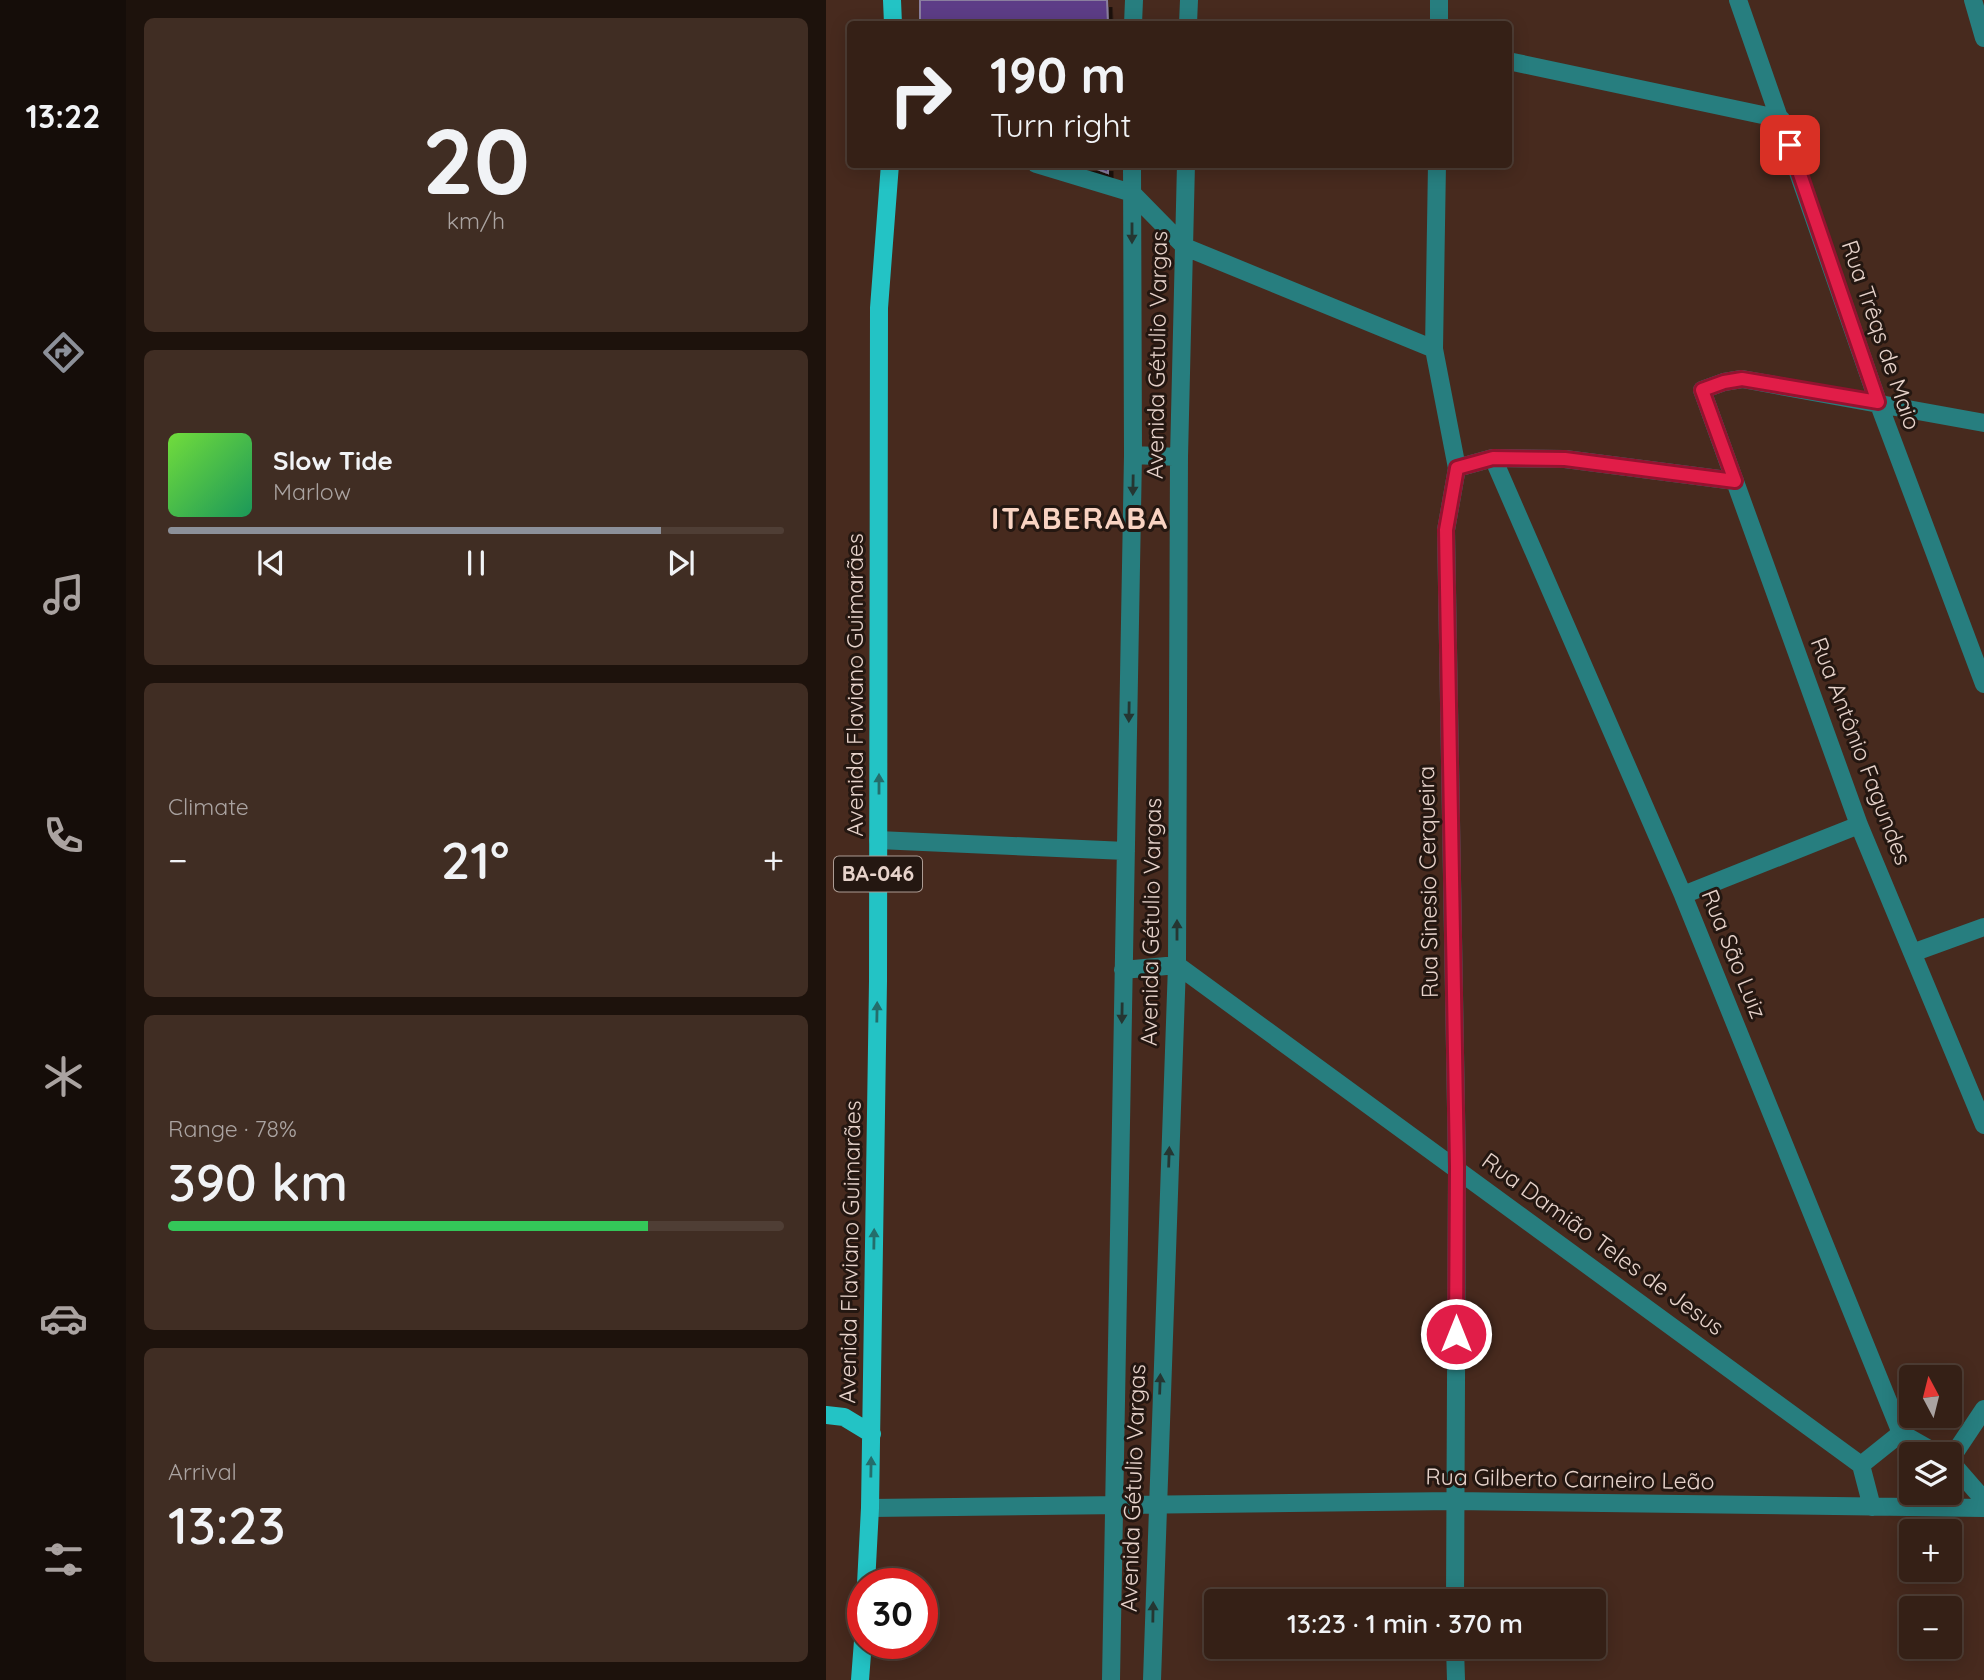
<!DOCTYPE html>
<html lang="en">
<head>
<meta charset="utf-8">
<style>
  :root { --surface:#352016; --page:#402d23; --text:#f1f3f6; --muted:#aaa3a1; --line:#4f3e35; --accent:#8c9099 }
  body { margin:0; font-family:Quicksand,sans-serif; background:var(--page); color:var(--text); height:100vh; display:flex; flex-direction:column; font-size:26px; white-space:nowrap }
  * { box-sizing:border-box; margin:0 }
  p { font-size:23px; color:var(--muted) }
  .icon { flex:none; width:38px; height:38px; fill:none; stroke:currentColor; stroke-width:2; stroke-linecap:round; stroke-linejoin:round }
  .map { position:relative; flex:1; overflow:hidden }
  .panel { display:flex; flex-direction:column; gap:18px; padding:18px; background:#1d120c; width:700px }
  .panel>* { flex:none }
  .hud { position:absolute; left:21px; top:21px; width:665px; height:147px; border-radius:7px; box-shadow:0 4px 18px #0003,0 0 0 2px var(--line); background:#352016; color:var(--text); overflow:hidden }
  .needle { width:46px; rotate:353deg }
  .fabs { position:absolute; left:1073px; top:1365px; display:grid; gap:14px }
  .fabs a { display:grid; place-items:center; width:63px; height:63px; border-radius:7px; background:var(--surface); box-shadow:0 4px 18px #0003,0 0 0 2px var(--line); font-size:35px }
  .speed { position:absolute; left:21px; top:1568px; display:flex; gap:14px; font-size:35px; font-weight:700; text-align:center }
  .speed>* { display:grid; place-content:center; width:91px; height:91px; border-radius:50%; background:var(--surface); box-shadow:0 4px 18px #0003,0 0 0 2px var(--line); line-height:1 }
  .speed .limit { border:10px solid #d22; background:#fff; color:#111 }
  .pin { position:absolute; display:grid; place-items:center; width:60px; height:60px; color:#fff; margin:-30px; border-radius:14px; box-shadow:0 4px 10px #0006 }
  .me { position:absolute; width:77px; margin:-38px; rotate:0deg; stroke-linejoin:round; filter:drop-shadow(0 0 5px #0008) }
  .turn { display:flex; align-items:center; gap:24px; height:147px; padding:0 28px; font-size:32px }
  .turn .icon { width:91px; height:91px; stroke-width:2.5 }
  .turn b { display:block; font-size:49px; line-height:60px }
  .big { font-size:52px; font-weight:600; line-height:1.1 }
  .panel .tile { flex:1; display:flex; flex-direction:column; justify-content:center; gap:10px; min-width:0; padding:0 24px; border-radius:10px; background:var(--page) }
  .panel .dial { align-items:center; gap:0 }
  .dial b { font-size:91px; line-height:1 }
  .song { display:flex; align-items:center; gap:21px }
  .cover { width:84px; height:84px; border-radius:10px; background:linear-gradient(135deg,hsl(100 70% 55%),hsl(150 70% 35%)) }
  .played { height:7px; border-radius:4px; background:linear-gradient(90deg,var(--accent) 80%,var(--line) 80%) }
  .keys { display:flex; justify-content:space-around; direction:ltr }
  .heat { display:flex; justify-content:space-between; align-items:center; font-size:38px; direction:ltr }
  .charge { height:10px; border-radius:5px; background:linear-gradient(90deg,#34c759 78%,var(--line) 0) }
  .trip { position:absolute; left:378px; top:1589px; width:402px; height:70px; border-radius:7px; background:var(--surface); box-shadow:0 4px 18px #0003,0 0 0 2px var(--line); font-weight:600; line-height:70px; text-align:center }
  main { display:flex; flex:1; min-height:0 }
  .dock { display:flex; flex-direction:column; width:126px; justify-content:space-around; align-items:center; background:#150d09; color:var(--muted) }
  .dock .icon { width:49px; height:49px }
  .dock .on { color:var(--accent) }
  .dock b { font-size:32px; color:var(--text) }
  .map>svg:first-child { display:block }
  .building { fill:#5d3e87; stroke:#8a7f9f; stroke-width:2; filter:url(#shadow) }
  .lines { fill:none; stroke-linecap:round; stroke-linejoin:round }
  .minor { stroke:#277e7f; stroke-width:18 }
  .major { stroke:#23c3c5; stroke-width:18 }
  .oneway { fill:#253632 }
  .oneway2 { fill:#246d6b }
  .route-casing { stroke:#92132f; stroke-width:18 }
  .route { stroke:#e11d48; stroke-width:12 }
  .labels { text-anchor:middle; stroke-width:6; stroke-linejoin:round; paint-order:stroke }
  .shield { fill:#241711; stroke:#ac9b93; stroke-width:2 }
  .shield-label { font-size:21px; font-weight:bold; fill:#e7d3cb }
  .street-label { font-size:23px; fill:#e7d3cb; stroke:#241711 }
  .district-label { font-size:30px; font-weight:bold; letter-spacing:2px; fill:#f9d3c2; stroke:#241711 }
</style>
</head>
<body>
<main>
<nav class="dock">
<b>13:22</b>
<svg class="icon on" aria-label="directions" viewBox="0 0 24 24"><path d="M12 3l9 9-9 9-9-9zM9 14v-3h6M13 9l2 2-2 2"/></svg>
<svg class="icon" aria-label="music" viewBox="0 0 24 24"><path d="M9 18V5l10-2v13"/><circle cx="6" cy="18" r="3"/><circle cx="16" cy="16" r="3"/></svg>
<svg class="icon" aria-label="phone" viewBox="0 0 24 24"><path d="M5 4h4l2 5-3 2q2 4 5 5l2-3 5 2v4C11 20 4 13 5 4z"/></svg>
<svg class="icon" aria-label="climate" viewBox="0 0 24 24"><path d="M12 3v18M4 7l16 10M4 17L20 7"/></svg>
<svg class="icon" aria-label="car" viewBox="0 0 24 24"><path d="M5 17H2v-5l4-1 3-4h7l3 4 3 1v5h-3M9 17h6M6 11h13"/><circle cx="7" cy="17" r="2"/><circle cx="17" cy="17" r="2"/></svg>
<svg class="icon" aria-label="filters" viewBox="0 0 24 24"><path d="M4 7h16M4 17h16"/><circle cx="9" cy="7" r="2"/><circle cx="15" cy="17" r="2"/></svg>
</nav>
<section class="panel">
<div class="tile dial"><b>20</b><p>km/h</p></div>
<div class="tile">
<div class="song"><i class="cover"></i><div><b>Slow Tide</b><p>Marlow</p></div></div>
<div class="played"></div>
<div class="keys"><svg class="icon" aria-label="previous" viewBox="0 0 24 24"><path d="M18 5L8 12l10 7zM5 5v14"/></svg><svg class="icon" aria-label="pause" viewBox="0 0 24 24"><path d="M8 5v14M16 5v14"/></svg><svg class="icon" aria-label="next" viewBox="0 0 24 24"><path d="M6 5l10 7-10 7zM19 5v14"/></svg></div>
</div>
<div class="tile"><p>Climate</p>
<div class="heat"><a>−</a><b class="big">21°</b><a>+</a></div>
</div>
<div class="tile"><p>Range · 78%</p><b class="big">390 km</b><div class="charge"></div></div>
<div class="tile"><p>Arrival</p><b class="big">13:23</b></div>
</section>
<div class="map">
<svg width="1158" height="1680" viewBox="0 0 1158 1680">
  <defs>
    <filter id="shadow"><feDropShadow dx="4.5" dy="8" stdDeviation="0" flood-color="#0009"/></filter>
  </defs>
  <rect width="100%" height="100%" fill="#472a1e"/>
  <path class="building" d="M94,0H281L282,24H94Z
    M258,164H282V173Z"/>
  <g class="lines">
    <path class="minor" d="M912,0L1052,402L1158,684
      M1147,0L1158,38
      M307,24L308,0
      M362,24L363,0
      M613,24V0
      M682,61L955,119
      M210,164L306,193L359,247L608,349
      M611,164L608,349L631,468L620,530L631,1167L629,1601
      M1158,423L916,379L898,382L876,390L1033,825L1158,1125
      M307,455L353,457
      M667,458L857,895L1075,1433L1112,1454
      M631,468L667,458L739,459L909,481
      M52,840L300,851
      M857,895L1033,825
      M1089,952L1158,927
      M297,970L351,965L1035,1465L1046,1507
      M1124,1460L1158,1409
      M1124,1461L1158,1500
      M1035,1465L1075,1433
      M44,1508L628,1501L1158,1508
      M629,1647L630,1680
      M285,1680L307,455L306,164
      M326,1680L351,965L353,457L360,164"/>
    <path class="major" d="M66,0L67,24
      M0,1415L18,1417L46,1434
      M40,1584L44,1508L52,981L53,308L64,164
      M34,1680L37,1641"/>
  </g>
  <defs><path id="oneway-solid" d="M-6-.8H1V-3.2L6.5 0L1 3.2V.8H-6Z" transform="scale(1.75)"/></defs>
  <g class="oneway">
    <use href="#oneway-solid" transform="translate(306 233) rotate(90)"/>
    <use href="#oneway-solid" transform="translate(307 485) rotate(91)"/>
    <use href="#oneway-solid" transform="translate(303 712) rotate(91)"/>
    <use href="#oneway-solid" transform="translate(351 930) rotate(-90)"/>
    <use href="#oneway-solid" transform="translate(296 1013) rotate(91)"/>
    <use href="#oneway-solid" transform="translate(343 1157) rotate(-88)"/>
    <use href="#oneway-solid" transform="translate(334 1384) rotate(-88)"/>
    <use href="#oneway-solid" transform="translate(327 1612) rotate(-89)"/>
  </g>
  <g class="oneway2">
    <use href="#oneway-solid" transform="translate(53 784) rotate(-90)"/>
    <use href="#oneway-solid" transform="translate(51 1012) rotate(-89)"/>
    <use href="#oneway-solid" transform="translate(48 1239) rotate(-89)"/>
    <use href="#oneway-solid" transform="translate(45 1467) rotate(-89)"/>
  </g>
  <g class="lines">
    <g class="route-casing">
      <path id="route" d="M630,1334L631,1167L620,530L631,468L667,458L739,459L909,481L876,390L898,382L916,379L1052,402L964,145"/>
    </g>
    <use href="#route" class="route"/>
  </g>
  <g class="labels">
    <rect class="shield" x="8" y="856.5" width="88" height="35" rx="5"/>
    <g class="shield-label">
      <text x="52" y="881">BA-046</text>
    </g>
    <g class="street-label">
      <text transform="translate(1055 335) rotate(71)" y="8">Rua Trêqs de Maio</text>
      <text transform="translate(331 355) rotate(-89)" y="8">Avenida Gétulio Vargas</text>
      <text transform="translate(29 685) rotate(-90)" y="8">Avenida Flaviano Guimarães</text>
      <text transform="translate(1035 751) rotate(69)" y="8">Rua Antônio Fagundes</text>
      <text transform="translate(602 882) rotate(-91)" y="8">Rua Sinesio Cerqueira</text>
      <text transform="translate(325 922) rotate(-89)" y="8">Avenida Gétulio Vargas</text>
      <text transform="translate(908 954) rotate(68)" y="8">Rua São Luiz</text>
      <text transform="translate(777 1244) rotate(36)" y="8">Rua Damião Teles de Jesus</text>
      <text transform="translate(24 1252) rotate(-89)" y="8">Avenida Flaviano Guimarães</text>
      <text transform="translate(744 1479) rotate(1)" y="8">Rua Gilberto Carneiro Leão</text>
      <text transform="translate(307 1488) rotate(-88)" y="8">Avenida Gétulio Vargas</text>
    </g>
    <g class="district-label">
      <text x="254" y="529">ITABERABA</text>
    </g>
  </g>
</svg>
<div class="fabs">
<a><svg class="needle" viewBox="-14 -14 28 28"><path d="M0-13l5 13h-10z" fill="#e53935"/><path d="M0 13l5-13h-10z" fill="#aaa3a1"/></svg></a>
<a><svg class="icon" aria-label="layers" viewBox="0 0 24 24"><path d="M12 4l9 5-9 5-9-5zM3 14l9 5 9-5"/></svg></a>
<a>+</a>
<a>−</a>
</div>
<div class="speed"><div class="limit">30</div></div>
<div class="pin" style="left:964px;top:145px;background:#d93025"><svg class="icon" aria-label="arrive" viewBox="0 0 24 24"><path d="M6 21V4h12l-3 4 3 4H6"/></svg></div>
<svg class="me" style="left:630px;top:1334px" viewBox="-20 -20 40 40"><circle r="17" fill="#e11d48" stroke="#fff" stroke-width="3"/><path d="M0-11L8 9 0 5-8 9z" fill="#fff"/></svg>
<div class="trip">13:23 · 1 min · 370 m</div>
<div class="hud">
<div class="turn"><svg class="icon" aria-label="right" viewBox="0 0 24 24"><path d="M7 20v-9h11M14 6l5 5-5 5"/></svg><div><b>190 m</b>Turn right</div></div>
</div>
</div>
</main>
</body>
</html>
